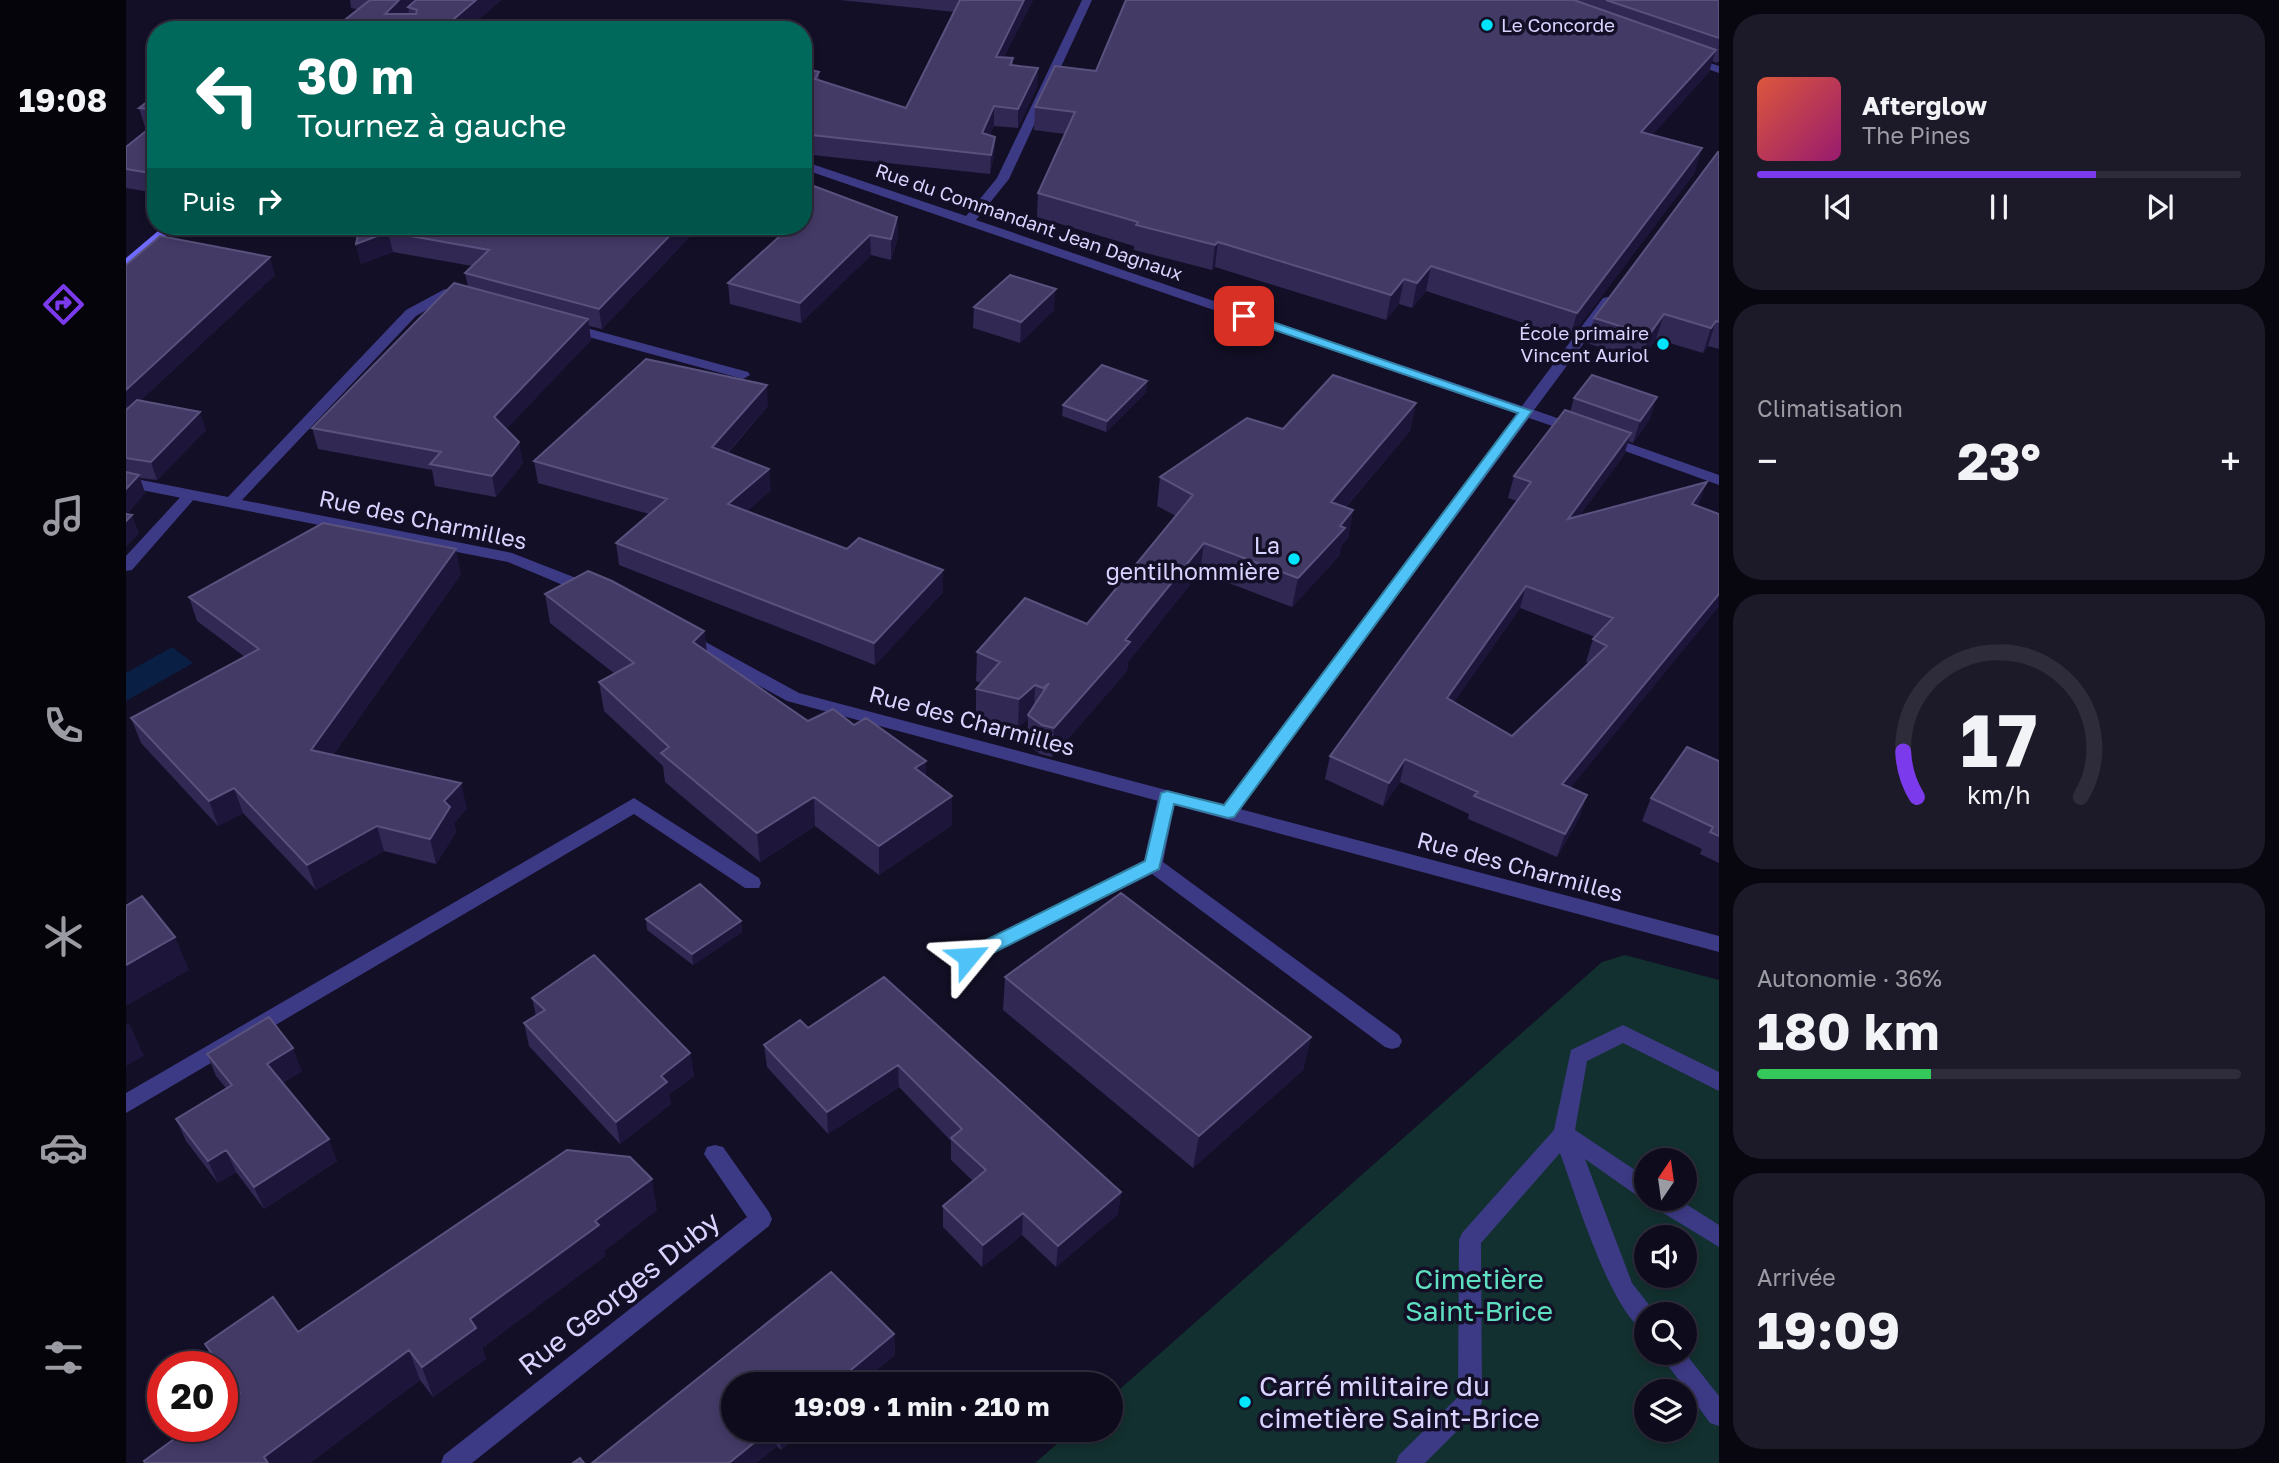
<!DOCTYPE html>
<html lang="fr">
<head>
<meta charset="utf-8">
<style>
  :root { --surface:#0e0b1c; --page:#1c1929; --text:#f1f3f6; --muted:#9b9ba3; --line:#2e2b3b; --accent:#7c3aed }
  body { margin:0; font-family:"Golos Text",sans-serif; background:var(--page); color:var(--text); height:100vh; display:flex; flex-direction:column; font-size:26px; white-space:nowrap }
  * { box-sizing:border-box; margin:0 }
  p { font-size:23px; color:var(--muted) }
  .icon { flex:none; width:38px; height:38px; fill:none; stroke:currentColor; stroke-width:2; stroke-linecap:round; stroke-linejoin:round }
  .map { position:relative; flex:1; overflow:hidden }
  .side { display:flex; flex-direction:column; gap:14px; padding:14px; background:#08060f; width:560px }
  .side>* { flex:none }
  .banner { position:absolute; left:21px; top:21px; width:665px; height:214px; border-radius:28px; box-shadow:0 4px 10px #0003,0 0 0 2px var(--line); background:#00695c; color:#fff; overflow:hidden }
  .needle { width:46px; rotate:13deg }
  .controls { position:absolute; left:1508px; top:1148px; display:grid; gap:14px }
  .controls a { display:grid; place-items:center; width:63px; height:63px; border-radius:50%; background:var(--surface); box-shadow:0 4px 10px #0003,0 0 0 2px var(--line); font-size:35px }
  .speed { position:absolute; left:21px; top:1351px; display:flex; gap:14px; font-size:35px; font-weight:700; text-align:center }
  .speed>* { display:grid; place-content:center; width:91px; height:91px; border-radius:50%; background:var(--surface); box-shadow:0 4px 10px #0003,0 0 0 2px var(--line); line-height:1 }
  .speed .limit { border:10px solid #d22; background:#fff; color:#111 }
  .pin { position:absolute; display:grid; place-items:center; width:60px; height:60px; color:#fff; margin:-30px; border-radius:14px; box-shadow:0 4px 10px #0006 }
  .me { position:absolute; width:77px; margin:-38px; rotate:63deg; stroke-linejoin:round; filter:drop-shadow(0 0 5px #0008) }
  .turn { display:flex; align-items:center; gap:24px; height:147px; padding:0 35px; font-size:32px }
  .turn .icon { width:91px; height:91px; stroke-width:2.5 }
  .turn b { display:block; font-size:49px; line-height:60px }
  .then { display:flex; align-items:center; height:66px; padding:0 35px; background:#0003; gap:14px; font-size:26px }
  .big { font-size:52px; font-weight:700; line-height:1.1 }
  .side .tile { flex:1; display:flex; flex-direction:column; justify-content:center; gap:10px; min-width:0; padding:0 24px; border-radius:28px; background:var(--page) }
  .side .dial { align-items:center; gap:0 }
  .dial svg { height:182px; overflow:visible; fill:none; stroke:var(--line); stroke-width:7; stroke-linecap:round; text-anchor:middle }
  .dial text { fill:var(--text); stroke:none }
  .song { display:flex; align-items:center; gap:21px }
  .cover { width:84px; height:84px; border-radius:10px; background:linear-gradient(135deg,hsl(10 70% 55%),hsl(320 70% 35%)) }
  .played { height:7px; border-radius:4px; background:linear-gradient(90deg,var(--accent) 70%,var(--line) 70%) }
  .keys { display:flex; justify-content:space-around; direction:ltr }
  .heat { display:flex; justify-content:space-between; align-items:center; font-size:38px; direction:ltr }
  .charge { height:10px; border-radius:5px; background:linear-gradient(90deg,#34c759 36%,var(--line) 0) }
  .trip { position:absolute; left:595px; top:1372px; width:402px; height:70px; border-radius:35px; background:var(--surface); box-shadow:0 4px 10px #0003,0 0 0 2px var(--line); font-weight:700; line-height:70px; text-align:center }
  main { display:flex; flex:1; min-height:0 }
  .tab-bar { display:flex; flex-direction:column; width:126px; justify-content:space-around; align-items:center; background:#06040b; color:var(--muted) }
  .tab-bar .icon { width:49px; height:49px }
  .tab-bar .on { color:var(--accent) }
  .tab-bar b { font-size:32px; color:var(--text) }
  .map>svg:first-child { display:block }
  .green { fill:#12302f; fill-rule:evenodd }
  .water { fill:#0a1f44 }
  .lines { fill:none; stroke-linecap:round; stroke-linejoin:round }
  .lane { fill:#3d3a85; fill-rule:evenodd }
  .street { fill:#3d3a85; fill-rule:evenodd }
  .secondary { fill:#6f6bff; fill-rule:evenodd }
  .wall { fill:#312854; fill-rule:evenodd }
  .shaded-wall { fill:#1d163a }
  .building { fill:#433a66; stroke:#5a527e; stroke-width:2; fill-rule:evenodd }
  .route { fill:#4fc3f7; stroke:#337fa1; stroke-width:2 }
  .poi-dot { fill:#00e5ff; stroke:#130f26; stroke-width:2.5 }
  .labels { text-anchor:middle; stroke-width:7; stroke-linejoin:round; paint-order:stroke }
  .far-poi-label { font-size:19px; fill:#d9d4ff; stroke:#130f26; text-anchor:start }
  .far-street-label { font-size:19px; fill:#d9d4ff; stroke:#130f26 }
  .street-label { font-size:23px; fill:#d9d4ff; stroke:#130f26 }
  .poi-label { font-size:23px; fill:#d9d4ff; stroke:#130f26; text-anchor:end }
  .near-park-label { font-size:28px; fill:#5fe0c0; stroke:#130f26 }
  .near-street-label { font-size:28px; fill:#d9d4ff; stroke:#130f26 }
  .near-poi-label { font-size:28px; fill:#d9d4ff; stroke:#130f26; text-anchor:start }
</style>
</head>
<body>
<main>
<nav class="tab-bar">
<b>19:08</b>
<svg class="icon on" aria-label="directions" viewBox="0 0 24 24"><path d="M12 3l9 9-9 9-9-9zM9 14v-3h6M13 9l2 2-2 2"/></svg>
<svg class="icon" aria-label="music" viewBox="0 0 24 24"><path d="M9 18V5l10-2v13"/><circle cx="6" cy="18" r="3"/><circle cx="16" cy="16" r="3"/></svg>
<svg class="icon" aria-label="phone" viewBox="0 0 24 24"><path d="M5 4h4l2 5-3 2q2 4 5 5l2-3 5 2v4C11 20 4 13 5 4z"/></svg>
<svg class="icon" aria-label="climate" viewBox="0 0 24 24"><path d="M12 3v18M4 7l16 10M4 17L20 7"/></svg>
<svg class="icon" aria-label="car" viewBox="0 0 24 24"><path d="M5 17H2v-5l4-1 3-4h7l3 4 3 1v5h-3M9 17h6M6 11h13"/><circle cx="7" cy="17" r="2"/><circle cx="17" cy="17" r="2"/></svg>
<svg class="icon" aria-label="filters" viewBox="0 0 24 24"><path d="M4 7h16M4 17h16"/><circle cx="9" cy="7" r="2"/><circle cx="15" cy="17" r="2"/></svg>
</nav>
<div class="map">
<svg width="1593" height="1463" viewBox="0 0 1593 1463">
  <rect width="100%" height="100%" fill="#130f26"/>
  <path class="green" d="M1499,955L1593,980V1463H909L947,1430H985V1397L1476,962ZM1521,1160H1559V1199H1521ZM1521,1237H1559V1276H1521ZM1521,1314H1559V1353H1521ZM1521,1391H1559V1430H1521Z"/>
  <path class="water" d="M46,647L67,663L0,701V673Z"/>
  <g class="lines">
    <path class="lane" d="M64,490L72,495L69,498L6,570L0,571V556L59,492Z
      M1041,790L1047,792L1050,797L1037,862L1273,1035L1276,1041L1273,1047L1266,1049L1259,1047L1026,874L849,962L842,965L835,962L832,957L835,952L1018,861L1032,797L1035,792Z
      M508,798L633,878L635,883L633,888H619L508,814L0,1113V1093Z
      M1497,1025L1593,1072V1091L1497,1043L1461,1061L1449,1130L1521,1178V1199H1552L1593,1225V1247L1526,1206L1523,1199L1513,1197L1459,1159L1506,1283L1530,1314H1521V1332C1486,1318 1448,1190 1434,1153L1355,1243L1356,1402L1352,1410L1299,1463H1270L1273,1455L1332,1397L1333,1240L1336,1233L1428,1130L1445,1050Z
      M1533,1353H1559L1593,1396V1426L1584,1423Z"/>
    <path class="street" d="M956,0H966L883,179L850,220L1396,406L1477,298L1482,297L1489,301L1408,410L1457,427L1459,430L1457,433H1447L1403,418L1114,809L1593,936V952L661,701L553,642L551,638L553,634H565L673,693L1097,805L1391,414L677,169V161L840,216L871,178Z
      M1563,56L1593,66V73L1559,61L1557,59Z
      M319,289L344,298L337,302L321,298L290,316L116,500L386,553L468,585L470,589L468,593H456L382,562L0,487V477L102,497L280,310Z
      M442,323L622,372L624,375L617,379L437,330L435,327Z
      M1479,435L1593,475V485L1474,442L1472,439Z
      M589,1145L597,1147L643,1212L646,1219L643,1226L346,1463H315L318,1455L621,1217L578,1154L581,1147Z"/>
    <path class="secondary" d="M38,226H51L0,269V258Z"/>
  </g>
  <path class="wall" d="M224,0H375L340,30L225,8Z
    M714,0H907L878,57L887,58V66L912,68L911,87L892,128L868,126L863,135L869,137L868,156L864,174L677,154V68L693,72V81L780,108L829,12Z
    M1000,0H1593V61L1591,63L1586,61L1583,72L1526,135L1569,172L1444,338L1300,291L1286,308L1273,304L1260,320L1089,267L1086,270L1008,250V246L911,217L912,193L939,134L908,130L909,107L970,71Z
    M30,95V193L0,188V147L24,128L19,127L13,108Z
    M1593,152V349L1582,346L1577,353L1530,339L1515,361L1461,343L1468,318Z
    M771,217L772,237L765,260L745,255L675,323L604,304L602,283L654,236L604,226H677Z
    M234,226H574L476,329L463,326L465,340L380,429L397,463L370,497L309,486L306,470L192,449L186,428L342,287L339,273L346,266L267,252L235,264L230,244Z
    M0,265L149,275L15,400L80,430L31,480L14,478L19,493L1,514L13,533L0,546Z
    M848,307L928,310L894,343L847,328Z
    M1021,381L1020,392L980,432L936,416L937,405Z
    M1448,398L1524,419L1507,443L1502,441L1498,455L1454,515L1581,482L1571,506L1593,514V606L1444,788L1461,795L1453,818L1431,857L1342,819L1343,814L1274,782L1257,806L1199,779L1204,756L1391,501L1382,498L1388,476L1444,412ZM1394,608L1469,637L1467,639L1460,662L1463,663L1386,736L1328,702Z
    M1290,403L1284,431L1220,507L1227,510L1222,538L1215,546L1213,556L1166,607L1074,572L1002,662L1001,671L926,757L914,754L901,744L902,719L892,728L850,718V689L855,683L850,681L851,652L961,624L1050,516L1031,506L1034,477L1157,429Z
    M642,406L602,453L645,490L621,511L721,549L817,570V592L749,665L493,565L490,543L523,514L412,483L408,461Z
    M335,574L207,755L341,808L328,823L330,832L310,864L258,851L190,890L117,813L92,826L15,743L5,718L119,657L71,621L63,597Z
    M419,594L578,631L581,652L682,721L800,776L826,796V825L753,875L689,826L634,862L539,782L537,766L478,711L473,682L489,674L424,623Z
    M1593,761V863L1574,854L1576,849L1516,821L1525,798Z
    M520,919L615,921L616,932L567,965L521,930Z
    M758,977L995,1192L992,1214L930,1267L896,1235L856,1267L817,1227V1206L847,1181L825,1160V1141L773,1087L702,1134L641,1067L638,1045L682,1028Z
    M879,977L1185,1037L1177,1070L1067,1168L877,1010Z
    M406,998L564,1053L568,1076L543,1094L545,1104L494,1144L403,1046L398,1023L410,1016Z
    M81,1054L176,1071L156,1083L211,1161L138,1209L110,1172L92,1183L60,1141L50,1119L100,1088L90,1076Z
    M531,1210L478,1251L479,1256L356,1348L360,1359L307,1397L294,1380L184,1463H19L110,1395L96,1376V1367H91L79,1344L172,1332Z
    M705,1272L768,1334L769,1355L734,1384H607V1430H680L655,1450L651,1446L630,1463H466Z"/>
  <path class="shaded-wall" d="M273,0H294L282,7L283,12L265,30L259,14Z
    M350,0H375L340,30H315Z
    M898,0H907L869,75L870,57Z
    M1590,50L1583,72L1508,155L1515,132Z
    M912,68L911,87L892,128V109Z
    M868,106V126L856,152V133Z
    M869,137L868,156L864,174L865,155Z
    M1576,148L1569,172L1444,338L1451,313Z
    M771,217L772,237L765,260V239Z
    M553,226H574L476,329L473,309Z
    M262,232L267,252L235,264L230,244Z
    M744,235L745,255L675,323L674,303Z
    M1092,242L1089,267L1086,270L1089,245Z
    M144,257L149,275L3,411L0,404V390Z
    M1305,266L1300,291L1286,308L1291,283Z
    M1278,279L1273,304L1260,320L1265,295Z
    M930,289L928,310L894,343L895,322Z
    M1538,314L1530,339L1515,361L1523,335Z
    M462,319L465,340L372,438L368,417Z
    M1590,321L1582,346L1577,353L1585,328Z
    M1021,381L1020,392L980,432L981,421Z
    M641,385L642,406L588,468L586,447Z
    M1531,397L1524,419L1507,443L1514,421Z
    M1290,403L1284,431L1199,531L1205,502Z
    M74,412L80,430L31,480L25,462Z
    M1505,433L1498,455L1435,541L1442,519Z
    M393,442L397,463L370,497L366,476Z
    M643,469L645,490L604,526L602,504Z
    M13,475L19,493L0,515V489Z
    M1581,482L1573,504L1558,527L1566,504Z
    M1227,510L1222,538L1215,546L1213,556L1166,607L1172,578Z
    M6,515L13,533L0,546V521Z
    M1078,543L1074,572L1002,662L1001,671L926,757L928,728Z
    M330,549L335,574L193,775L185,750Z
    M817,570V592L749,665L748,643Z
    M1400,586L1394,608L1315,721L1321,698Z
    M1593,594V606L1429,807L1436,784Z
    M578,631L582,660L567,642Z
    M909,685L908,714L902,715V719L892,728L893,699Z
    M1279,759L1274,782L1257,806L1263,783Z
    M800,761V790L789,768Z
    M335,783L341,808L328,823L330,832L310,864L304,839L318,801Z
    M108,788L117,813L92,826L83,801Z
    M1461,795L1453,818L1431,857L1439,834Z
    M826,796V825L753,875V846Z
    M688,797L689,826L634,862L631,833Z
    M251,826L258,851L190,890L181,865Z
    M615,921L616,932L567,965L566,954Z
    M49,937L63,970L0,1006V965Z
    M3,1023L18,1056L0,1066V1025Z
    M1185,1037L1177,1070L1067,1168L1073,1136Z
    M167,1048L176,1071L150,1086L141,1064Z
    M564,1053L568,1076L543,1094L545,1104L494,1144L490,1122L535,1076Z
    M772,1065L773,1087L702,1134L701,1112Z
    M203,1139L211,1161L138,1209L128,1187Z
    M100,1150L110,1172L92,1183L82,1161Z
    M526,1179L531,1210L478,1251L479,1256L356,1348L360,1359L307,1397L296,1367L344,1319L469,1221Z
    M995,1192L992,1214L930,1267L932,1246Z
    M897,1213L896,1235L856,1267L857,1245Z
    M768,1334L769,1355L734,1384H708Z
    M283,1350L294,1380L184,1463H141L138,1457Z
    M644,1430H649L651,1446L630,1463H603Z
    M653,1430H680L655,1450Z"/>
  <path class="building" d="M244,0H273L259,14H290L291,10L282,7L290,0H350L315,30H206Z
    M834,0H898L870,57L887,58L884,65L912,68L892,109L868,106L856,133L869,137L865,155L677,134V68L693,72L689,79L780,108Z
    M1000,0H1448L1590,50L1515,132L1576,148L1451,313L1305,266L1291,283L1278,279L1265,295L1092,242L1089,245L1010,225L1012,222L912,193L949,112L909,107L929,66L970,71Z
    M1480,0H1593V38Z
    M30,95V110L13,108Z
    M30,123V174L0,169V147Z
    M1592,152H1593V322L1590,321L1585,328L1538,314L1523,335L1468,318Z
    M677,182L771,217L765,239L744,235L674,303L602,283L665,226H677Z
    M234,226H553L473,309L339,273L363,250L262,232L230,244Z
    M34,236L144,257L0,390V265Z
    M884,275L930,289L895,322L848,307Z
    M328,283L462,319L368,417L393,442L366,476L304,464L315,452L186,428Z
    M520,359L641,385L586,447L643,469L602,504L721,549L733,538L817,570L748,643L490,543L541,499L408,461Z
    M976,365L1021,381L981,421L937,405Z
    M1207,375L1290,403L1205,502L1227,510L1214,526L1219,528L1172,578L1078,543L999,640L1004,642L928,728L916,725L902,715L923,683L917,688L909,685L893,699L850,689L874,662L851,652L899,598L961,624L1067,495L1034,477L1121,418L1157,429Z
    M1466,375L1531,397L1514,421L1448,398Z
    M11,400L74,412L25,462L0,458V410Z
    M1439,410L1505,433L1442,519L1581,482L1566,504L1593,514V594L1436,784L1461,795L1439,834L1348,796L1352,792L1279,759L1263,783L1204,756L1405,482L1388,476ZM1400,586L1487,618L1467,639L1481,646L1386,736L1321,698Z
    M0,472L13,475L0,489Z
    M0,514L6,515L0,521Z
    M197,523L330,549L185,750L335,783L318,801L324,807L304,839L251,826L181,865L108,788L83,801L5,718L133,649L63,597Z
    M462,571L486,581L578,631L567,642L682,721L707,709L728,725L740,718L800,761L789,768L826,796L753,846L688,797L631,833L535,753L543,747L473,682L508,663L419,594Z
    M1561,747L1593,761V836L1584,832L1587,827L1525,798Z
    M574,884L615,921L566,954L520,919Z
    M995,893L1185,1037L1073,1136L879,977Z
    M16,896L49,937L0,965V906Z
    M468,955L564,1053L535,1076L541,1082L490,1122L398,1023L419,1010L406,998Z
    M758,977L995,1192L932,1246L897,1213L857,1245L817,1206L860,1170L825,1138L836,1129L772,1065L701,1112L638,1045L674,1020L682,1028Z
    M143,1017L167,1048L141,1064L203,1139L128,1187L100,1150L82,1161L50,1119L106,1085L81,1054Z
    M441,1150L504,1157L526,1179L469,1221L473,1225L344,1319L350,1328L296,1367L283,1350L138,1457L142,1463H19L18,1461L66,1426H96V1405L114,1393L79,1344L147,1297L172,1332Z
    M705,1272L768,1334L708,1384H607V1430H644L603,1463H466Z
    M454,1458L458,1463H447Z"/>
  <path class="route" d="M1118,312L1406,411L1108,817L1102,818L1048,804L1033,869L849,962H836L833,957L836,952L1019,861L1035,793L1041,791L1098,805L1392,413L1113,318V313Z"/>
  <g class="poi-dot">
    <circle cx="1361" cy="25" r="7"/>
    <circle cx="1537" cy="344" r="7"/>
    <circle cx="1168" cy="559" r="7"/>
    <circle cx="1119" cy="1402" r="7"/>
  </g>
  <g class="labels">
    <g class="far-poi-label">
      <text x="1375" y="32">Le Concorde</text>
      <text x="1523" y="340" text-anchor="end">École primaire<tspan x="1523" dy="22">Vincent Auriol</tspan></text>
    </g>
    <g class="far-street-label">
      <text transform="translate(903 222) rotate(19)" y="7">Rue du Commandant Jean Dagnaux</text>
    </g>
    <g class="street-label">
      <text transform="translate(297 520) rotate(12)" y="8">Rue des Charmilles</text>
      <text transform="translate(846 721) rotate(15)" y="8">Rue des Charmilles</text>
      <text transform="translate(1394 867) rotate(15)" y="8">Rue des Charmilles</text>
    </g>
    <g class="poi-label">
      <text x="1154" y="554">La<tspan x="1154" dy="26">gentilhommière</tspan></text>
    </g>
    <g class="near-park-label">
      <text x="1353" y="1289">Cimetière<tspan x="1353" dy="32">Saint-Brice</tspan></text>
    </g>
    <g class="near-street-label">
      <text transform="translate(493 1293) rotate(-38)" y="10">Rue Georges Duby</text>
    </g>
    <g class="near-poi-label">
      <text x="1133" y="1396">Carré militaire du<tspan x="1133" dy="32">cimetière Saint-Brice</tspan></text>
    </g>
  </g>
</svg>
<div class="controls">
<a><svg class="needle" viewBox="-14 -14 28 28"><path d="M0-13l5 13h-10z" fill="#e53935"/><path d="M0 13l5-13h-10z" fill="#9b9ba3"/></svg></a>
<a><svg class="icon" aria-label="sound" viewBox="0 0 24 24"><path d="M4 9h4l5-4v14l-5-4H4zM17 9q2 3 0 6"/></svg></a>
<a><svg class="icon" aria-label="search" viewBox="0 0 24 24"><circle cx="10" cy="10" r="6"/><path d="M15 15l6 6"/></svg></a>
<a><svg class="icon" aria-label="layers" viewBox="0 0 24 24"><path d="M12 4l9 5-9 5-9-5zM3 14l9 5 9-5"/></svg></a>
</div>
<div class="speed"><div class="limit">20</div></div>
<div class="pin" style="left:1118px;top:316px;background:#d93025"><svg class="icon" aria-label="arrive" viewBox="0 0 24 24"><path d="M6 21V4h12l-3 4 3 4H6"/></svg></div>
<svg class="me" style="left:842px;top:957px" viewBox="-20 -20 40 40"><path d="M0-17L14 15 0 8-14 15z" fill="#4fc3f7" stroke="#fff" stroke-width="4"/></svg>
<div class="trip">19:09 · 1 min · 210 m</div>
<div class="banner">
<div class="turn"><svg class="icon" aria-label="left" viewBox="0 0 24 24"><path d="M17 20v-9H6M10 6l-5 5 5 5"/></svg><div><b>30 m</b>Tournez à gauche</div></div>
<div class="then">Puis<svg class="icon" aria-label="right" viewBox="0 0 24 24"><path d="M7 20v-9h11M14 6l5 5-5 5"/></svg></div>
</div>
</div>
<section class="side">
<div class="tile">
<div class="song"><i class="cover"></i><div><b>Afterglow</b><p>The Pines</p></div></div>
<div class="played"></div>
<div class="keys"><svg class="icon" aria-label="previous" viewBox="0 0 24 24"><path d="M18 5L8 12l10 7zM5 5v14"/></svg><svg class="icon" aria-label="pause" viewBox="0 0 24 24"><path d="M8 5v14M16 5v14"/></svg><svg class="icon" aria-label="next" viewBox="0 0 24 24"><path d="M6 5l10 7-10 7zM19 5v14"/></svg></div>
</div>
<div class="tile"><p>Climatisation</p>
<div class="heat"><a>−</a><b class="big">23°</b><a>+</a></div>
</div>
<div class="tile dial"><svg viewBox="0 0 100 80">
<path d="M14 69A42 42 0 1 1 86 69"/>
<path d="M14 69A42 42 0 0 1 8 49" stroke="#7c3aed"/>
<text x="50" y="56" font-size="32" font-weight="700">17</text>
<text x="50" y="72" font-size="11">km/h</text>
</svg></div>
<div class="tile"><p>Autonomie · 36%</p><b class="big">180 km</b><div class="charge"></div></div>
<div class="tile"><p>Arrivée</p><b class="big">19:09</b></div>
</section>
</main>
</body>
</html>
